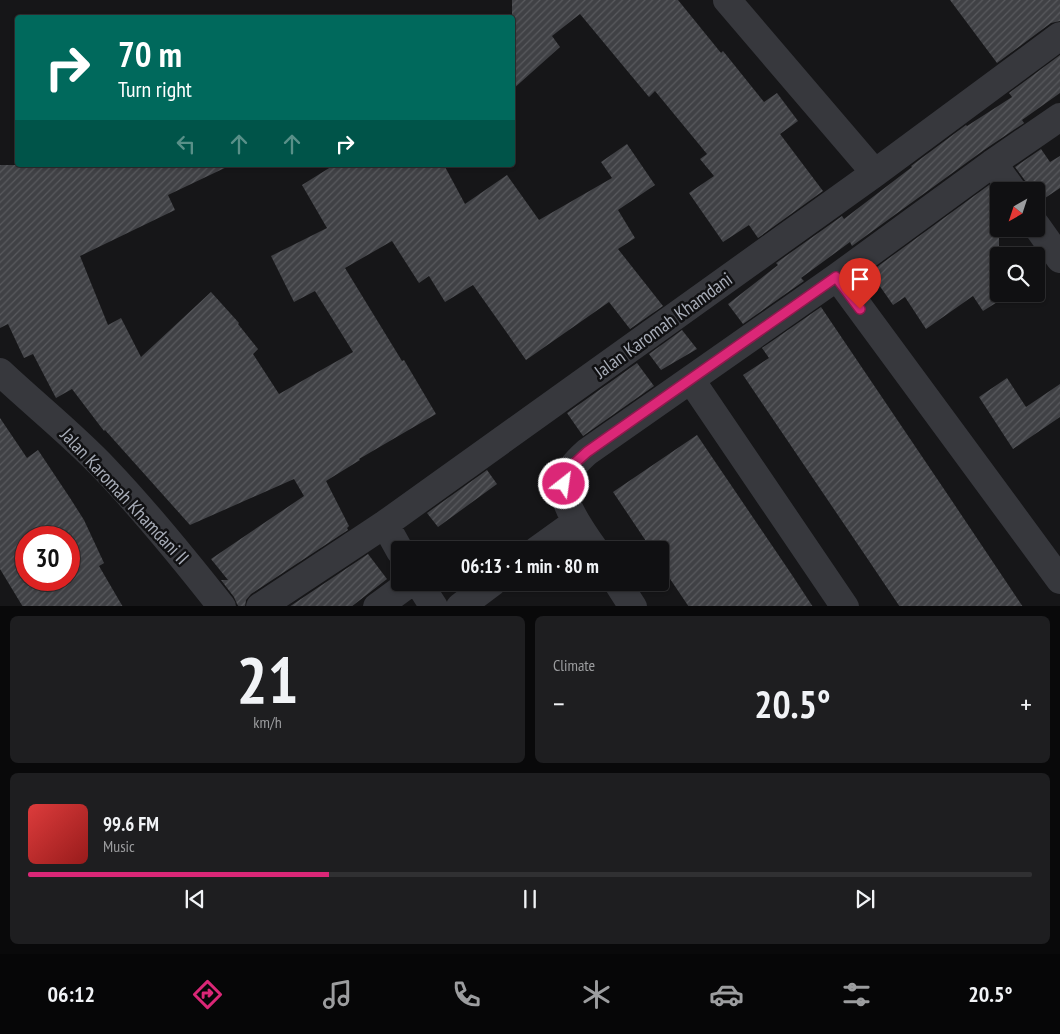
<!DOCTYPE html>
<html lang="en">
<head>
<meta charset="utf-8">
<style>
  :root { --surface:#101012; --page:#1e1e20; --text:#f1f3f6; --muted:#9c9d9f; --line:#303032; --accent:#db2777 }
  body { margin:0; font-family:"PT Sans Narrow",sans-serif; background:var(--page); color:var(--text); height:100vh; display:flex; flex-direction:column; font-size:19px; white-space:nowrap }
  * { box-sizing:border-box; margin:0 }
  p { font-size:16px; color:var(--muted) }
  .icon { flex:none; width:28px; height:28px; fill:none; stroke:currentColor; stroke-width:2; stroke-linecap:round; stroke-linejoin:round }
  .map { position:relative; height:606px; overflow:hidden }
  .drawer { display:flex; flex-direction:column; gap:10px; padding:10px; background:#09090a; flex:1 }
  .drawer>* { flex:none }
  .guide { position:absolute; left:15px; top:15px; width:500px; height:152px; border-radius:5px; box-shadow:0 1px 4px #0004,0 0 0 1px var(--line); background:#00695c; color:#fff; overflow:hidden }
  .needle { width:32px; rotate:219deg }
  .controls { position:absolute; left:990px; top:182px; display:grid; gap:10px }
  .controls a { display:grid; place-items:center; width:55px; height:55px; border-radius:5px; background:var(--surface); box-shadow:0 1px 4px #0004,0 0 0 1px var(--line); font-size:25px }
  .speed { position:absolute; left:15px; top:526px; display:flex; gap:10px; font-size:25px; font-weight:700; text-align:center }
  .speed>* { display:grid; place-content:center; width:65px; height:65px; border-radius:50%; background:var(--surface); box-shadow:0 1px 4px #0004,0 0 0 1px var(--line); line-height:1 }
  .speed .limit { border:8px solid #d22; background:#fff; color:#111 }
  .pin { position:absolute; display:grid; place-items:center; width:42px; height:42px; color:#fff; margin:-51px -21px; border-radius:50% 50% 50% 0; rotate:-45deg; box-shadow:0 0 5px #0007 }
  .pin .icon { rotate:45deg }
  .me { position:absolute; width:55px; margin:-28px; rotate:30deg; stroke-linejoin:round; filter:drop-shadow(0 0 4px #0008) }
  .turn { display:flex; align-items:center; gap:18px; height:105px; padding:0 20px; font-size:22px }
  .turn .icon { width:65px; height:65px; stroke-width:2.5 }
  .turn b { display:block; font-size:35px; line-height:42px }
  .lanes { display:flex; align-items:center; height:48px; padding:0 20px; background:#0003; justify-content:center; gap:25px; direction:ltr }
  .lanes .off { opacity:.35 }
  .big { font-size:38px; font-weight:700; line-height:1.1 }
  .drawer .widget { flex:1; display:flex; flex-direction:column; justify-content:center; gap:8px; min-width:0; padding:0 18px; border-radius:8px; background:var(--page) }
  .drawer .dial { align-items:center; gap:0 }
  .dial b { font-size:65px; line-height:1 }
  .song { display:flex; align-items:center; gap:15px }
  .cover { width:60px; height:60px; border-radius:8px; background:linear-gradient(135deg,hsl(0 70% 55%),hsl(0 70% 35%)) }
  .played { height:5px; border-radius:2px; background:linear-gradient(90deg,var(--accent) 30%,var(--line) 30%) }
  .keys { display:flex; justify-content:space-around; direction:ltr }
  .heat { display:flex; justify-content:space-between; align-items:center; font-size:28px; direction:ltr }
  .drawer .tiles { flex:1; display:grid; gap:10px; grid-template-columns:1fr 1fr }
  .widget:last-child { grid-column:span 2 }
  .trip { position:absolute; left:391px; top:541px; width:278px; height:50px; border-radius:5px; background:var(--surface); box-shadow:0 1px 4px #0004,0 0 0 1px var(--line); font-weight:700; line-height:50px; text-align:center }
  .tabs { display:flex; height:80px; justify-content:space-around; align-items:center; background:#060607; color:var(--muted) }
  .tabs .icon { width:35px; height:35px }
  .tabs .on { color:var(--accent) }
  .tabs b { font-size:22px; color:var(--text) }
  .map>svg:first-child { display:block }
  .building { fill:url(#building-hatch); fill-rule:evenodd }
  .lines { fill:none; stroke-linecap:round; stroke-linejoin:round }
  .minor { stroke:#37383d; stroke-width:28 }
  .route-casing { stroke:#8e194d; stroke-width:12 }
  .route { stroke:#db2777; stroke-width:9 }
  .labels { text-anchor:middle; stroke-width:5; stroke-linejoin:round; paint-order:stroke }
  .street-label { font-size:19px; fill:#a8adb8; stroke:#111113 }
</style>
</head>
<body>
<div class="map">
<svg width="1060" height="607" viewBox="0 0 1060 607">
  <defs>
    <pattern id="building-hatch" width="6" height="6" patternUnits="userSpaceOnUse" patternTransform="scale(1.25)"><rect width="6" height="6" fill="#404145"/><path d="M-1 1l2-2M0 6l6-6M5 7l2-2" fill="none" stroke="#595a5e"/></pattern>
  </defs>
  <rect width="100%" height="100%" fill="#161618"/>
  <path class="building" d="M512,0H678L721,53L723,51L764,102L777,93L798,121L780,134L823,191L758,238L749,225L723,242L689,193L714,176L700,159L707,154L655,91L649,97L580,14L552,36L560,47L512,90Z
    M950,0H1060V21L1051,23L997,63Z
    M1060,55V93L1022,120L1024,123L984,150L852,246L850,242L801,278L804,281L743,324L728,304L778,265L776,263L842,216L844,219L912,167L911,166L966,125L967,126L1012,97L1009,93Z
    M627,144L655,185L618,210L635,238L618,249L663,306L630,329L609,302L526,360L473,285L445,302L429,276L419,283L392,241L345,268L402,361L404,360L436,414L359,459L360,460L326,481L349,526L347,528L348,530L251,594L246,600L245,607H239L237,604L234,597L221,580H228L211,559L304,496L294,479L190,525L105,430L104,431L72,389L56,398L33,354L24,358L8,324L0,328V165H231L168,195L175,210L80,256L108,325L121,318L141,357L211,292L239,323L238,324L258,349L253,354L279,394L353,352L315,291L294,302L271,256L327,228L302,185L334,165H444L465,204L507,175L539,220L612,178L601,162Z
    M1041,149L1050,162L1060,156V188L1036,204V191H1028L1026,182L1015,167Z
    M989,185L999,198V229H1000H999V252L1002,256H999V294H1010L983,311L973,296L926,329L905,297L893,305L870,272Z
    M821,307L950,498L1023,607H900L865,555L743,375L769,358L762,348Z
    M682,330L697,349L661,370L649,354Z
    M637,363L654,386L583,436L567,413Z
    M1007,378L1026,407L1060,384V417L1013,449L979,397Z
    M0,418L27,458L38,450L70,498L84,520L104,563L99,566L123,607H23L0,569ZM26,538H69V580H26Z
    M697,435L792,575L813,607H689L660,564V550H652L613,492Z
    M487,470L497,484L438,527L427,513Z
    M368,554L387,579L351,607H289Z"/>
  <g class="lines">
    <path class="minor" d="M727,0L875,173
      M993,163L1013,191
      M1036,225L1060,259
      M837,277L1060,580
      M0,372C35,405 73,435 106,470C147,513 185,560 222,607
      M691,380L845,607
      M385,524L400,551
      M537,550L576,522
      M595,550C585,536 560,501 564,483C567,471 578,460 587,452L837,277L993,163L1060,117
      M418,582L434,607
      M617,582L633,607
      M260,607L385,524L875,173L1060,36
      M377,607L411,582
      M460,607L493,582"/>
  </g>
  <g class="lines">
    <g class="route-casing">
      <path id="route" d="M564,484L575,463L587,452L836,277L860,309"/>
    </g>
    <use href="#route" class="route"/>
  </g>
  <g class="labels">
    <g class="street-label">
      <text transform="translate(663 325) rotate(-36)" y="7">Jalan Karomah Khamdani</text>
      <text transform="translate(125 496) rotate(47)" y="7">Jalan Karomah Khamdani II</text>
    </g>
  </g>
</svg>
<div class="controls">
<a><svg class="needle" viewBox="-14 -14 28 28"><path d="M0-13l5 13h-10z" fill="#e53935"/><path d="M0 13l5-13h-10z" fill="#9c9d9f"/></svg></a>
<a><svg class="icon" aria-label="search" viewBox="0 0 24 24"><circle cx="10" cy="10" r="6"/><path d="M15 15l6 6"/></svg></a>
</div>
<div class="speed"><div class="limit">30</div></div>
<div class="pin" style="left:860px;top:309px;background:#d93025"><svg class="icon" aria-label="arrive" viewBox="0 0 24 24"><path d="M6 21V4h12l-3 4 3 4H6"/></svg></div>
<svg class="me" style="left:564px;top:484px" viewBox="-20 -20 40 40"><circle r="17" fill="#db2777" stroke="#fff" stroke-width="3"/><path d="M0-11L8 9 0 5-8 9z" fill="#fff"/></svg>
<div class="trip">06:13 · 1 min · 80 m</div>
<div class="guide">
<div class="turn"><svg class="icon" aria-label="right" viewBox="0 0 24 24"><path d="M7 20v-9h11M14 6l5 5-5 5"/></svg><div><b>70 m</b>Turn right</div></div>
<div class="lanes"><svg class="icon off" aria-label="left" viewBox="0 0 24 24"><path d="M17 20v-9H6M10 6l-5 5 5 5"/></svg><svg class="icon off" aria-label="ahead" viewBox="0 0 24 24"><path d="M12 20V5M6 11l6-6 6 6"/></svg><svg class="icon off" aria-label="ahead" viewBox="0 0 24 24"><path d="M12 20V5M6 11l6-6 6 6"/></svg><svg class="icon" aria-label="right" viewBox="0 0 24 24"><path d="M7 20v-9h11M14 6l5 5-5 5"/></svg></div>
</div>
</div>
<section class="drawer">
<div class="tiles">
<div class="widget dial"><b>21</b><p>km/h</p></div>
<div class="widget"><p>Climate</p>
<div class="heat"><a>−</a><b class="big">20.5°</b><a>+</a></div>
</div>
<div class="widget">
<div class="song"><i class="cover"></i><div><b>99.6 FM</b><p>Music</p></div></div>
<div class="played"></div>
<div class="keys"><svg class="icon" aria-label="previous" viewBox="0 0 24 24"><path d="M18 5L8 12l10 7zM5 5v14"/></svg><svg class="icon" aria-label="pause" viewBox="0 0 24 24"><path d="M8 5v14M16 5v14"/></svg><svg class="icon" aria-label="next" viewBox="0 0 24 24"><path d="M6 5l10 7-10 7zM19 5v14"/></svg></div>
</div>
</div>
</section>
<nav class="tabs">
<b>06:12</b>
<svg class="icon on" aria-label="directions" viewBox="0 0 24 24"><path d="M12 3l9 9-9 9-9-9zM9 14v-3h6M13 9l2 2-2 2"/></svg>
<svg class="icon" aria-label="music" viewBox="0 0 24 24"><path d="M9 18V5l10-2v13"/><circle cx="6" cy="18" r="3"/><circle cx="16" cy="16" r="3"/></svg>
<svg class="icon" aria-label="phone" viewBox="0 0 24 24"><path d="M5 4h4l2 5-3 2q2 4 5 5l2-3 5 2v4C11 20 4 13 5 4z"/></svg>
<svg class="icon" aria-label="climate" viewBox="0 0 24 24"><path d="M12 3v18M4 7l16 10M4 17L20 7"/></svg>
<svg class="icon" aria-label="car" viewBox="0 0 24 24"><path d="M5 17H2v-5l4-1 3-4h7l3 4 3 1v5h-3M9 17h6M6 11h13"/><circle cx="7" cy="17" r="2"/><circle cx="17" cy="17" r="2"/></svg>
<svg class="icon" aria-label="filters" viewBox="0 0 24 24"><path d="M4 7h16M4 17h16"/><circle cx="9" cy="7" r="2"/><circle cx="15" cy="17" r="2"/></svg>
<b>20.5°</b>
</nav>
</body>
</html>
